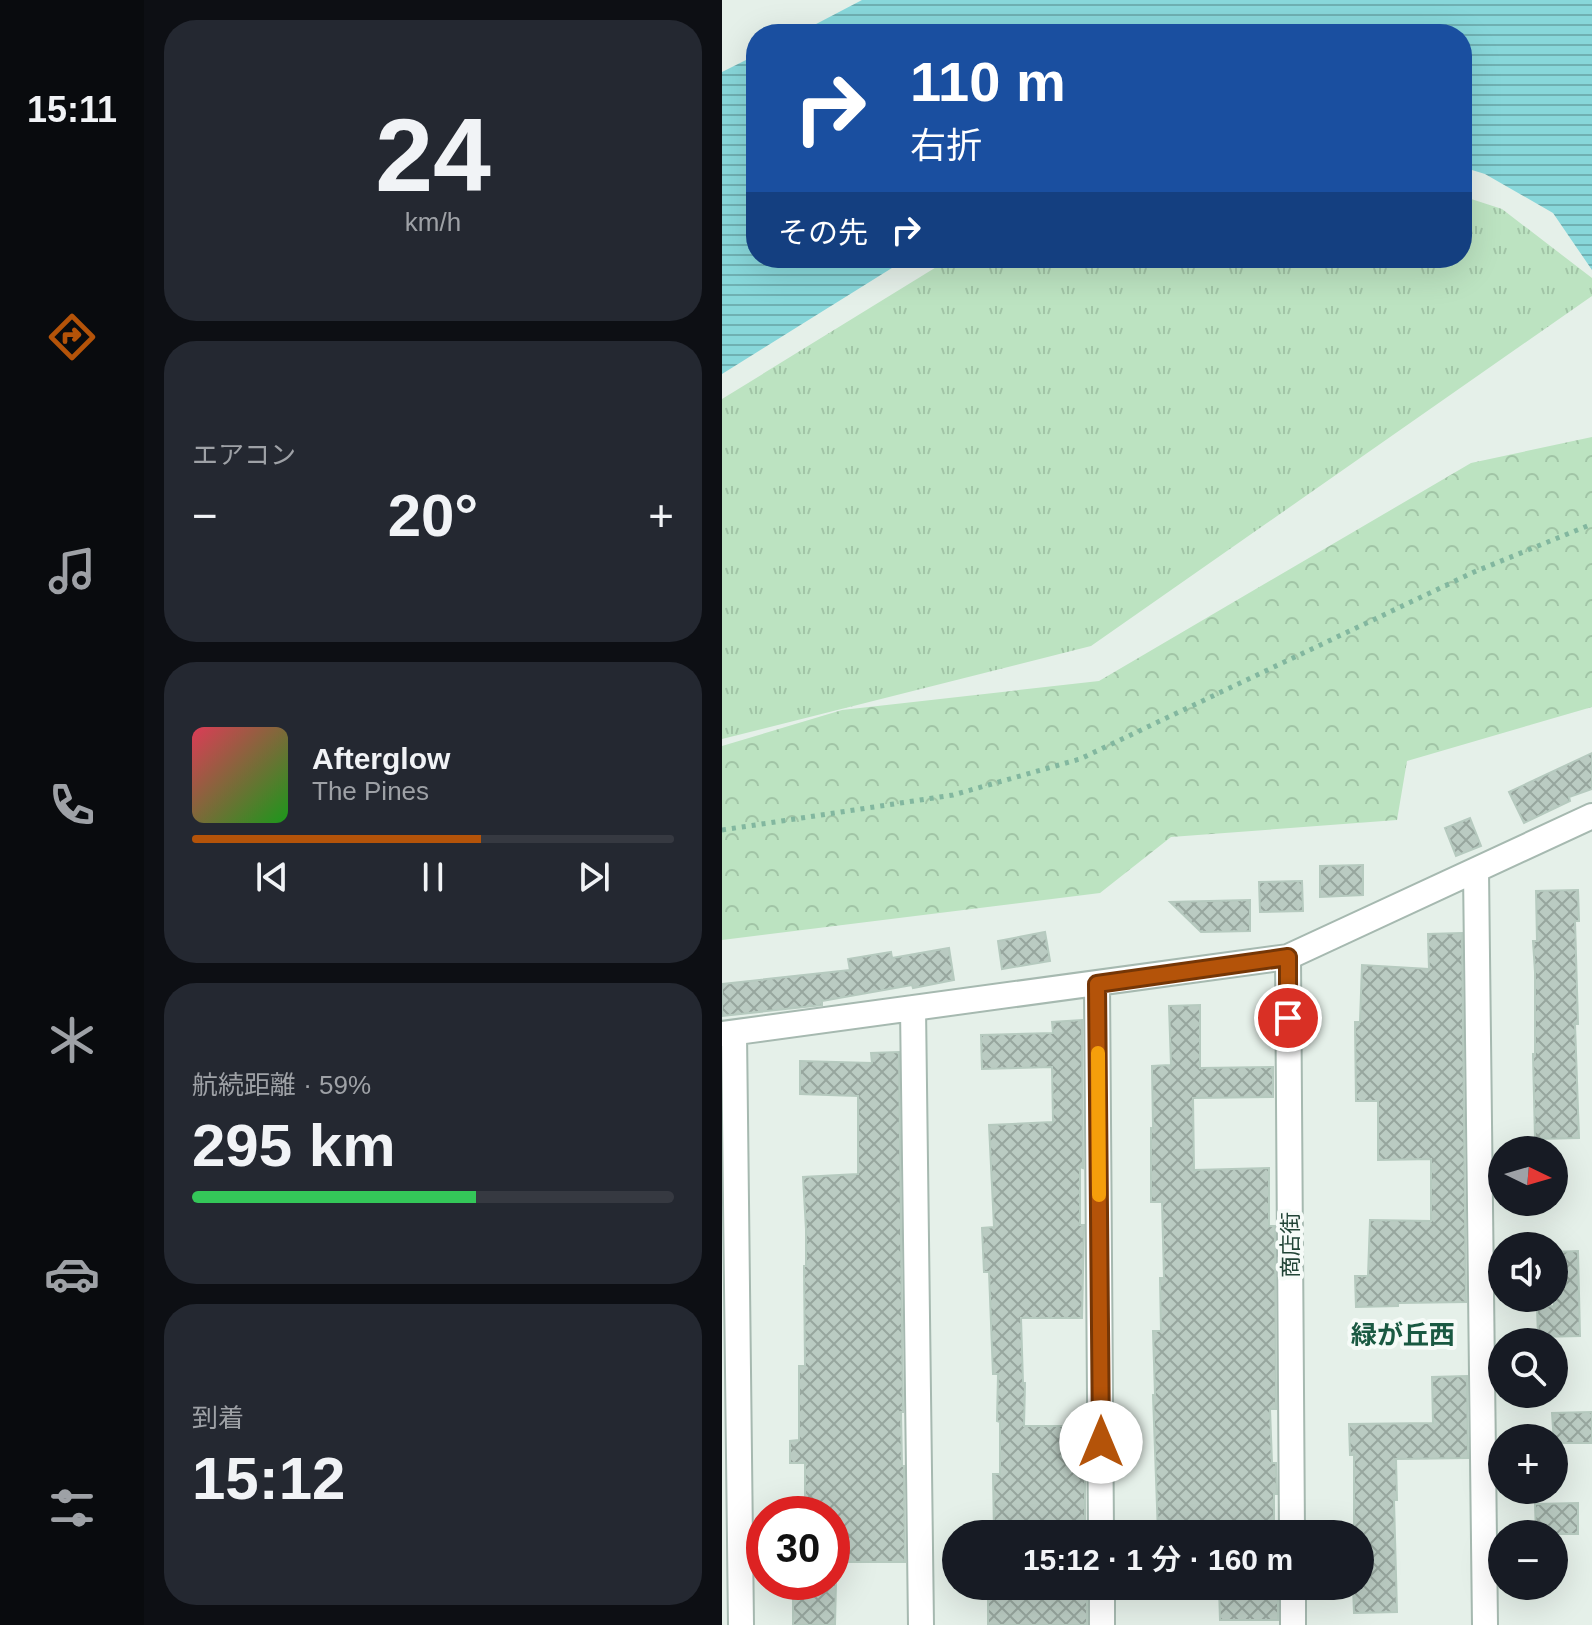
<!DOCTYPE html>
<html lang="ja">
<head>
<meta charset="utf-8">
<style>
  :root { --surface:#171b24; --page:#242831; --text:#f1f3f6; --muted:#9ea1a6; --line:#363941; --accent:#b45309 }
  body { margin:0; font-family:Arial,"Noto Sans JP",sans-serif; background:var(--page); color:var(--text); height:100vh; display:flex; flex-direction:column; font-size:30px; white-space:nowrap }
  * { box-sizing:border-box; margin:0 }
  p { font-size:26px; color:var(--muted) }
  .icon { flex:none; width:44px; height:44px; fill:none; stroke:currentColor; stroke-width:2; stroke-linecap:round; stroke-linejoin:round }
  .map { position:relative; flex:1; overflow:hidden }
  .details { display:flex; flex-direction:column; gap:20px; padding:20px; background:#0d0f14; width:578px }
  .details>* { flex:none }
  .top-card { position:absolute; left:24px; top:24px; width:726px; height:244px; border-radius:32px; box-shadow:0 8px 32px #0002; background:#1a4fa0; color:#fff; overflow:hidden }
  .needle { width:52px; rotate:95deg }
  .tools { position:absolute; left:766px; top:1136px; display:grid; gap:16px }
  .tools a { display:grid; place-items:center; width:80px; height:80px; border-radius:50%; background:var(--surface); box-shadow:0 8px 32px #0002; font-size:40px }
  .speed { position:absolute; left:24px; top:1496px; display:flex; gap:16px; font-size:40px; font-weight:700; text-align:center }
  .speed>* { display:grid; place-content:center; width:104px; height:104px; border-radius:50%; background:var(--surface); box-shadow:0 8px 32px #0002; line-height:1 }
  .speed .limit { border:12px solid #d22; background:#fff; color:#111 }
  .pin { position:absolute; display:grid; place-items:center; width:68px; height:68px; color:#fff; margin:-34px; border:4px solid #fff; border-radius:50%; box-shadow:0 2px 8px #0007 }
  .me { position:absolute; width:88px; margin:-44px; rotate:0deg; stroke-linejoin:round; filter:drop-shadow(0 0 6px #0008) }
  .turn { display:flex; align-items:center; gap:28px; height:168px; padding:0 32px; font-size:36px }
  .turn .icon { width:104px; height:104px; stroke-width:2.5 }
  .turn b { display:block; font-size:56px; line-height:68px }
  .then { display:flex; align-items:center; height:76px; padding:0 32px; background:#0003; gap:16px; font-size:30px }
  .big { font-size:60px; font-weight:600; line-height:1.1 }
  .details .tile { flex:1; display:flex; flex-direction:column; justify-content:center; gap:12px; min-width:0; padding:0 28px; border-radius:32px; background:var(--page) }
  .details .dial { align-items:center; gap:0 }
  .dial b { font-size:104px; line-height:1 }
  .song { display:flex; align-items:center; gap:24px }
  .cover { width:96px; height:96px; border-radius:12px; background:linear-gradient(135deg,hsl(350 70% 55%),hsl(120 70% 35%)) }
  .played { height:8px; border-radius:4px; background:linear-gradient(90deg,var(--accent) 60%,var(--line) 60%) }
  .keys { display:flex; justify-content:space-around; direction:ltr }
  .heat { display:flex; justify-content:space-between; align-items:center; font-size:44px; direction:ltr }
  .charge { height:12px; border-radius:6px; background:linear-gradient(90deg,#34c759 59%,var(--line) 0) }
  .trip { position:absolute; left:220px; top:1520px; width:432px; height:80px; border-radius:40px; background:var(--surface); box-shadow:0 8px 32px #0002; font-weight:600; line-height:80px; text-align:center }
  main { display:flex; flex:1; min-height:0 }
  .tab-bar { display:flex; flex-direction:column; width:144px; justify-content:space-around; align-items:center; background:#090b0e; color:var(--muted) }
  .tab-bar .icon { width:56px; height:56px }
  .tab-bar .active { color:var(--accent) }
  .tab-bar b { font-size:36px; color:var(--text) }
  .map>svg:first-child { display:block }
  .grass { fill:url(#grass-tufts) }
  .forest { fill:url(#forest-crowns) }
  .water { fill:url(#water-rules) }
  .building { fill:url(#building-cross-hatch); stroke:#b6cabf; stroke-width:2 }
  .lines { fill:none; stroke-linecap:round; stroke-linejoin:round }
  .minor-casing { stroke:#a6b9b0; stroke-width:28 }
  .path { stroke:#82b79f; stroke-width:5; stroke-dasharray:4 6; stroke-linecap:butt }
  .minor { stroke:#fff; stroke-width:24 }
  .route-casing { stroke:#753606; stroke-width:20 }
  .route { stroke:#b45309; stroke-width:14 }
  .slow { stroke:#f59e0b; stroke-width:14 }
  .labels { text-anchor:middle; stroke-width:8; stroke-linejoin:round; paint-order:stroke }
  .street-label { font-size:22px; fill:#214436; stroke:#f6fbf8 }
  .quarter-label { font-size:26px; font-weight:bold; fill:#1a5942; stroke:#f6fbf8 }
</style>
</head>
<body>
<main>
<nav class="tab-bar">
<b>15:11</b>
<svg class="icon active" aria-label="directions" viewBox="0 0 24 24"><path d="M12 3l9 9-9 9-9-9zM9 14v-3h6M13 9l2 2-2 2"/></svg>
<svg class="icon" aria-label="music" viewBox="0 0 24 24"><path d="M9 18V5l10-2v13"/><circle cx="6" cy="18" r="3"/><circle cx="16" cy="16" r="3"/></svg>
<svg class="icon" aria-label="phone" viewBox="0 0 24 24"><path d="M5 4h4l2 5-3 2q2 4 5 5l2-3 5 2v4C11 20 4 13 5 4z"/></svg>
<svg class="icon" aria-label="climate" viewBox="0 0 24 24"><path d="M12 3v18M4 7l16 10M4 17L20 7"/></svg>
<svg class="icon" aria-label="car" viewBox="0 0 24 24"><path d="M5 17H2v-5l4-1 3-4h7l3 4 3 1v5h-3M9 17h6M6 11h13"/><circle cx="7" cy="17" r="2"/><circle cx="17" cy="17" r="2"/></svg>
<svg class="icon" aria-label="filters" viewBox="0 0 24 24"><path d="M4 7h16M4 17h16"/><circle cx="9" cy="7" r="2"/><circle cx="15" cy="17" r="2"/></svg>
</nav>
<section class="details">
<div class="tile dial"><b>24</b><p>km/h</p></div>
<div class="tile"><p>エアコン</p>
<div class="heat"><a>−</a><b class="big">20°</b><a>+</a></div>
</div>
<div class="tile">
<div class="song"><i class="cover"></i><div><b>Afterglow</b><p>The Pines</p></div></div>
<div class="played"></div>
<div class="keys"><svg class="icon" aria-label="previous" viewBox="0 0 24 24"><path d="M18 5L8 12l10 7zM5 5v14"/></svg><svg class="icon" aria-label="pause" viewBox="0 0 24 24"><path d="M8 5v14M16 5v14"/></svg><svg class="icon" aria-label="next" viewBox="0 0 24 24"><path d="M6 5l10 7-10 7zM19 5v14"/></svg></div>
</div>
<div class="tile"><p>航続距離 · 59%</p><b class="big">295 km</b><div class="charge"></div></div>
<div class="tile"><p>到着</p><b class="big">15:12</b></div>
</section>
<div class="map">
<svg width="870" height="1625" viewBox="0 0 870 1625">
  <defs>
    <pattern id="grass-tufts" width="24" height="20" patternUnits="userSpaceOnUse" patternTransform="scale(2)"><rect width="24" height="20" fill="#bce3c1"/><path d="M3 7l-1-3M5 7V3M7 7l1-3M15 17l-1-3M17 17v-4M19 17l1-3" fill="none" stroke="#a1c4a6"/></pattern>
    <pattern id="forest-crowns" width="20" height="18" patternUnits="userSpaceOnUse" patternTransform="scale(2)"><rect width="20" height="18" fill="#bce3c1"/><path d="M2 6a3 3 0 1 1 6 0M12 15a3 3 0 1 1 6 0" fill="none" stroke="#a1c4a6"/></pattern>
    <pattern id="water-rules" width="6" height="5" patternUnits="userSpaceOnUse" patternTransform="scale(2)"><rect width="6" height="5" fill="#88d7da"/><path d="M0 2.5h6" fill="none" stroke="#6fb0b2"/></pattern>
    <pattern id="building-cross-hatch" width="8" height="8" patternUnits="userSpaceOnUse" patternTransform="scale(2)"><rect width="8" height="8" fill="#bacbc2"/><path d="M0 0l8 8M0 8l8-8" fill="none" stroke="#97a69e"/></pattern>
  </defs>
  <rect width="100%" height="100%" fill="#e5f0e9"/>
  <path class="grass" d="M740,196L780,209L870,278V296L369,646L0,739V399L229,258H740Z"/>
  <path class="forest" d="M870,437V707L685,761L675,820L449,837L378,893L0,940V746L120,710L377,681L749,463Z"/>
  <path class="water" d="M140,0H870V270L831,213L763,174L740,167V34H75Z
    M34,55V258H186L0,374V72Z"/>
  <path class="building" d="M870,753V789L847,797L848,801L802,823L787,792Z
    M748,818L759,846L734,856L723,828Z
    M641,865V895L598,897V866Z
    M580,881L581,911L538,912L537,882Z
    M856,890L857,921H853L856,1024H853L857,1138L813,1139L811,1054H813V972L811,941H815L814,891Z
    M528,900V931L479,932L448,902Z
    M323,932L328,961L280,969L276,941Z
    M740,933L744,1302L676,1303V1306L634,1307L633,1276H646L648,1220L709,1221V1159L656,1160V1101H634L633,1022H638L640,965L707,969L706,934Z
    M227,948L232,980L191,988L190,985L100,1001V1005L0,1016V984L128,970L126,959L169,952L170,958Z
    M478,1005V1068L551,1067V1097L471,1098L472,1170L547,1168V1226H553L554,1409H548L550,1463H554L555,1494H552V1534H436L431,1395H433L431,1331H439L438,1278H442L440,1202H429V1128H431L430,1066L449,1065L447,1006Z
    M360,1020L361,1168L358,1167V1225H362L360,1318H299L301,1383H303L302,1426H363V1534H272L271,1474H278V1422L275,1421L276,1374H271L267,1272H262L260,1228L272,1227L267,1125L331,1122L330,1067L260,1069L259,1035L331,1033L330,1022Z
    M177,1052L181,1412H179L180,1466H182L183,1562H110V1514H83V1463H68V1441L77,1440V1366H83L82,1266H84V1229L81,1177L136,1174V1096L78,1094V1061L150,1063L149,1053Z
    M856,1251L858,1336L816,1337L815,1307L832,1306V1252Z
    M745,1376L746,1458L674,1459L675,1500H672L675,1612L632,1613L631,1586H638V1534H632V1455H628L627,1424L711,1423L710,1377Z
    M870,1412V1443H832L830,1413Z
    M856,1503V1534H814L813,1504Z
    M71,1582H114L113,1625H71Z
    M266,1586H365V1625H266Z
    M497,1586H531V1594H556V1620H498Z"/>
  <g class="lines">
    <g class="minor-casing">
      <path id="minor" d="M754,871L763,1625
        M566,957L570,1534
        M375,984L379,1534
        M191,1008L199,1625
        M12,1033L19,1625
        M0,1034L566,957L870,816
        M380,1586V1625
        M571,1586V1625"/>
    </g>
    <path class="path" d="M0,830L231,795L358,759L752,572L870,524"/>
    <use href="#minor" class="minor"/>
  </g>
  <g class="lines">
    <g class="route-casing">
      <path id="route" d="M379,1442L375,984L566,957V1018"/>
    </g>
    <use href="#route" class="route"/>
    <path class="slow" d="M376,1053L377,1195"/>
  </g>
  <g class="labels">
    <g class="street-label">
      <text transform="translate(568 1245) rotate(-90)" y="8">商店街</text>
    </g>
    <g class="quarter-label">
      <text x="681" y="1344">緑が丘西</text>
    </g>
  </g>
</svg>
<div class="tools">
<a><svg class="needle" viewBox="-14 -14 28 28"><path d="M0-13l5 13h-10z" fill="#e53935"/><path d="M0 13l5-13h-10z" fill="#9ea1a6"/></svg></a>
<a><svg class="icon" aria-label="sound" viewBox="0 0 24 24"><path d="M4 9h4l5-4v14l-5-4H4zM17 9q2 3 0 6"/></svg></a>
<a><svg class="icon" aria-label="search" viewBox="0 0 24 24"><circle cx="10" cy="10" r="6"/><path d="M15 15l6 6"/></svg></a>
<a>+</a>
<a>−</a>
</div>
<div class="speed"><div class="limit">30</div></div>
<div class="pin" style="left:566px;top:1018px;background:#d93025"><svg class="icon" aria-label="arrive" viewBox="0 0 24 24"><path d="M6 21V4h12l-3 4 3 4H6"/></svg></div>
<svg class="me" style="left:379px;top:1442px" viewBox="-20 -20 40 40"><circle r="19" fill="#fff"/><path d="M0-13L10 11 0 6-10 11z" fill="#b45309"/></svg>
<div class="trip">15:12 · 1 分 · 160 m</div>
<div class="top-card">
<div class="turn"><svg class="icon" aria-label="right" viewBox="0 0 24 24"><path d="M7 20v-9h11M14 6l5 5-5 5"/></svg><div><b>110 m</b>右折</div></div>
<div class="then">その先<svg class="icon" aria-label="right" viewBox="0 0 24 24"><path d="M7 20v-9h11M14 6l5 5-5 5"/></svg></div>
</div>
</div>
</main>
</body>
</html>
